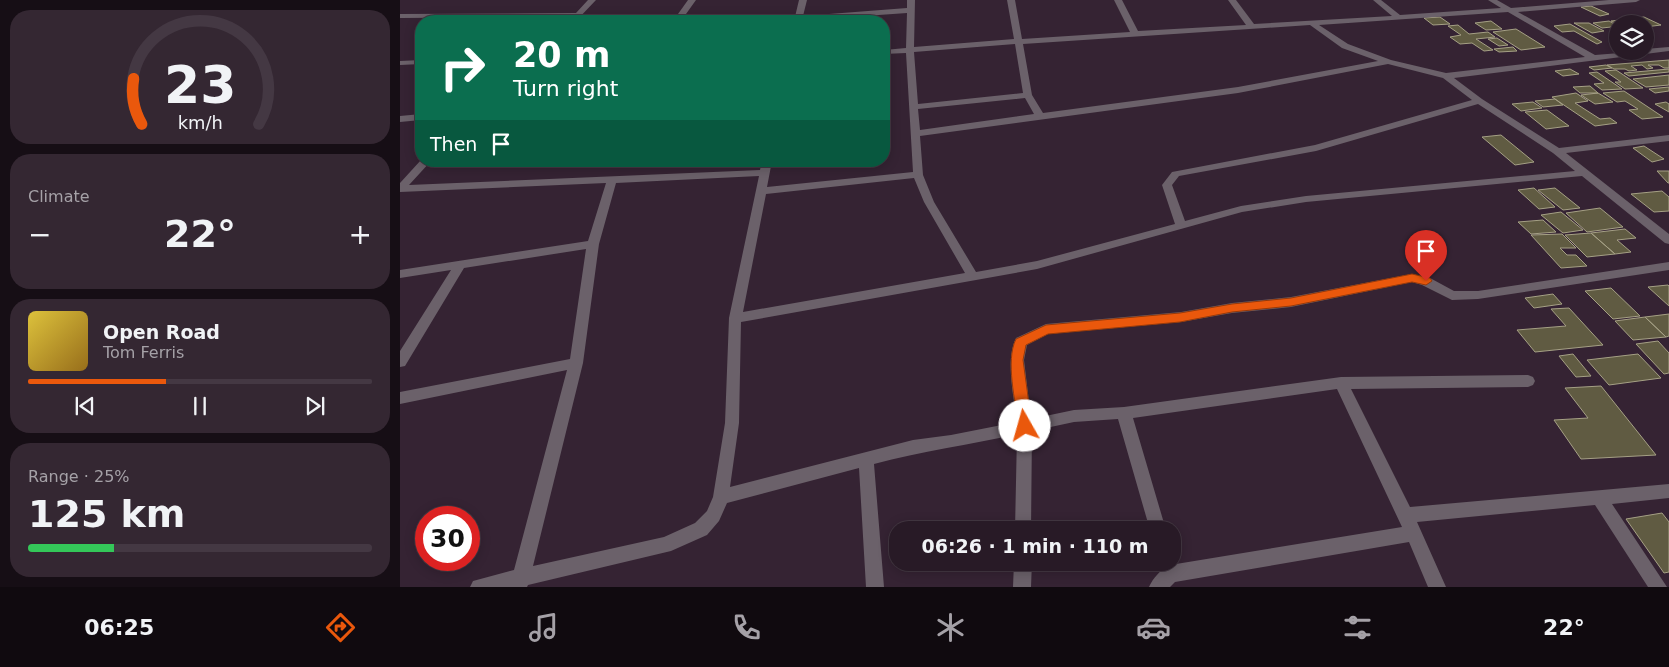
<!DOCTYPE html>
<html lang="en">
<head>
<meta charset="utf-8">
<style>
  :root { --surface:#281a26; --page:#342732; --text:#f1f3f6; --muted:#a5a1a7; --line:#443843; --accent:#ea580c }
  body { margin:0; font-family:"DejaVu Sans",sans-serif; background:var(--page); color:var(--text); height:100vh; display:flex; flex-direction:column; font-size:19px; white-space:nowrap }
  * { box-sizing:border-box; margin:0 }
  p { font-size:16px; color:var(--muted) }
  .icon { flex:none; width:28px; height:28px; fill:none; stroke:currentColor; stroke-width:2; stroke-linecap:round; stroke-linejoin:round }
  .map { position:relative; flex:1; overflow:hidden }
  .details { display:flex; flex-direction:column; gap:10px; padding:10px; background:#160e15; width:400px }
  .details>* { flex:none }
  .banner { position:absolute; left:15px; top:15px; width:475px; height:152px; border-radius:20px; box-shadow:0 2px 12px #0003,0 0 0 1px var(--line); background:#0b6e4f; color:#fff; overflow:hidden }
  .tools { position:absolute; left:1209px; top:15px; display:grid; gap:10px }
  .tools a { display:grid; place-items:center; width:45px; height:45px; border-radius:50%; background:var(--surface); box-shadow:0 2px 12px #0003,0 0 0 1px var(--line); font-size:25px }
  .speed { position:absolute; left:15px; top:506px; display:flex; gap:10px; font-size:25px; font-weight:700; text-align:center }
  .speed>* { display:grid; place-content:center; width:65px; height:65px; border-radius:50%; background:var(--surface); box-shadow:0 2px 12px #0003,0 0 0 1px var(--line); line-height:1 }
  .speed .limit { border:8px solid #d22; background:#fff; color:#111 }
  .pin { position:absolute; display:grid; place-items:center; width:42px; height:42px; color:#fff; margin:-51px -21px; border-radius:50% 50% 50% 0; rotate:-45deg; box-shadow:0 0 5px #0007 }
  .pin .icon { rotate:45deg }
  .me { position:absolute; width:55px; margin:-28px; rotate:353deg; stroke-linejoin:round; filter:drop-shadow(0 0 4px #0008) }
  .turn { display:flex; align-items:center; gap:18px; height:105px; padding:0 15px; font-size:22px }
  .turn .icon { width:65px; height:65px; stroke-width:2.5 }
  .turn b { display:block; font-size:35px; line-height:42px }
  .then { display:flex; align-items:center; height:48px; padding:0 15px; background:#0003; gap:10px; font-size:19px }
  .big { font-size:38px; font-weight:800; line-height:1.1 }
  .details .card { flex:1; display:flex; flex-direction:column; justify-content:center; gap:8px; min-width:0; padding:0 18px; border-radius:20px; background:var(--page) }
  .details .dial { align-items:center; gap:0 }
  .dial svg { height:130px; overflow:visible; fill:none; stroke:var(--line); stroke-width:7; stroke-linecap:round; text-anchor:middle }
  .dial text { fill:var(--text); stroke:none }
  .song { display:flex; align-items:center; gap:15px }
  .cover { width:60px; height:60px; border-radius:8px; background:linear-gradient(135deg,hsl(50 70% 55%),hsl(40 70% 35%)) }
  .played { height:5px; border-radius:2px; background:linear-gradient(90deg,var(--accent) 40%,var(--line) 40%) }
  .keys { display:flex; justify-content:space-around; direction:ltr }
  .heat { display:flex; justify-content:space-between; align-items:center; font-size:28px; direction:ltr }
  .charge { height:8px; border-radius:4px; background:linear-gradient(90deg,#34c759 25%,var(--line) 0) }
  .trip { position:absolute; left:489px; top:521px; width:292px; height:50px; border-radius:20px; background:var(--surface); box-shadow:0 2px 12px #0003,0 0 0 1px var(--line); font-weight:800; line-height:50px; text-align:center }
  .tab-bar { display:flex; height:80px; justify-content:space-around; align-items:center; background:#100a0f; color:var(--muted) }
  .tab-bar .icon { width:35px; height:35px }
  .tab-bar .selected { color:var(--accent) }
  .tab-bar b { font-size:22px; color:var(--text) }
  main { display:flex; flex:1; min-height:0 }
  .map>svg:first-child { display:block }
  .building { fill:#605b42; stroke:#a5a085 }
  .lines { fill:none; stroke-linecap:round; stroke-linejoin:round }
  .minor { fill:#6b616a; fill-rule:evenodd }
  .route { fill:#ea580c; stroke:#983908 }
</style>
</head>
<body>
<main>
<section class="details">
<div class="card dial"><svg viewBox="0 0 100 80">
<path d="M14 69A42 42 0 1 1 86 69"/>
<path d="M14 69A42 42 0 0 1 9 41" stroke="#ea580c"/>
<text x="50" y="56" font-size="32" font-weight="700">23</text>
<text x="50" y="72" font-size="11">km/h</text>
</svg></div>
<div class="card"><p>Climate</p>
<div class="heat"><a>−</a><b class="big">22°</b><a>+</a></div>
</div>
<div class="card">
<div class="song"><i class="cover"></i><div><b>Open Road</b><p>Tom Ferris</p></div></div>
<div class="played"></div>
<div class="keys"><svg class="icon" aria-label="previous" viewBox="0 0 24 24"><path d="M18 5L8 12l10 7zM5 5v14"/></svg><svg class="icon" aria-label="pause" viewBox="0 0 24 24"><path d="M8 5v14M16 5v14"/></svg><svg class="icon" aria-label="next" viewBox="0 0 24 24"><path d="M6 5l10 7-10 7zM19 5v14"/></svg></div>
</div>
<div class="card"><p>Range · 25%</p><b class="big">125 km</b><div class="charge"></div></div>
</section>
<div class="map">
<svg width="1269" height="587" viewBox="0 0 1269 587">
  <rect width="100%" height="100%" fill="#352333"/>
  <path class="building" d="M1191,6L1209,14L1200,16L1181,7Z
    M1040,17L1050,24L1033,25L1024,18Z
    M1244,17L1261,25L1245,27V24H1218L1211,21Z
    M1091,21L1102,29L1086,30L1075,23Z
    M1209,21L1218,26V31L1211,27L1202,28L1193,23Z
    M1174,23H1189L1204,31L1192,33Z
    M1170,24L1202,42L1197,44L1174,31L1162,32L1154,26Z
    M1058,25L1069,34L1088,32L1095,37L1076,39L1093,50L1084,51L1072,43L1060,44L1050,37L1061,35L1048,26Z
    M1116,29L1145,47L1121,50L1093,32Z
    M1097,38L1108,45L1099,46L1088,39Z
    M1113,47L1117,51L1099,52L1094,49Z
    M1269,60V68H1264L1259,65H1248L1253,68L1247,69L1242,65L1231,66L1237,70L1229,71L1225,69H1214L1207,65Z
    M1206,65L1212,68L1194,70L1189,67Z
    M1170,69L1179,74L1163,76L1155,71Z
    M1269,69V72L1229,76L1224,73Z
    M1216,70L1243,88L1225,89L1215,82H1221L1205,71Z
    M1197,72L1222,89L1202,90L1194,84L1204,83L1189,73Z
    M1269,75V85L1246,87L1233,79Z
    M1190,86L1198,93H1180L1173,87Z
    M1269,87V91L1255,93L1249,89Z
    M1224,91L1263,117L1242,119L1229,110L1238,109L1225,101L1217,102L1203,93Z
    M1176,93L1188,101L1175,103L1200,119L1210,118L1217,123L1195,126L1152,97Z
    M1198,93L1213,102L1195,104L1181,95Z
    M1155,99L1163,105L1143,107L1135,101Z
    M1133,102L1142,108L1121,111L1112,104Z
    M1266,102L1269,104V112L1255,104Z
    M1147,110L1169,126L1146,129L1125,112Z
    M1101,135L1134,162L1115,165L1082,137Z
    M1244,146L1264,159L1252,162L1233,148Z
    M1257,171H1269V183H1268Z
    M1134,188L1155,207L1139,209L1118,190Z
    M1155,188L1180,208L1163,210L1138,190Z
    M1262,191L1269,197V211L1254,212L1231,194Z
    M1200,208L1223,227L1187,232L1166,213Z
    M1161,212L1183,230L1163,233L1141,215Z
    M1143,220L1156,232L1131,234L1118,222Z
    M1225,229L1236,238L1217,240L1231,252L1215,254L1191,233Z
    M1191,233L1215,254L1187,257L1165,235Z
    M1162,234L1176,248H1160L1167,255H1176L1187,266L1161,268L1131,235Z
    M1268,285L1269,286V306L1248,287Z
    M1211,288L1240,316L1213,319L1185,291Z
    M1153,294L1162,304L1134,308L1125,298Z
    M1169,308L1203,345L1135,352L1117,330L1166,326L1151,309Z
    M1269,314V336L1266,337L1245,317Z
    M1245,317L1266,337L1233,340L1215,321Z
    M1258,341L1269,353V373L1264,374L1236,344Z
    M1173,354L1191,376L1176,377L1159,356Z
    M1238,354L1261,378L1209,385L1187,360Z
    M1201,386L1256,455L1181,459L1154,420L1188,418L1165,388Z
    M1262,513L1269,522V572L1264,573L1226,519Z"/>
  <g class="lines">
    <path class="minor" d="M188,0H196L176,21H168L171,17L0,18V14L176,13Z
      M288,0H296L281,21H273Z
      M399,0H407L403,16L507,8V0H515L514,47L614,39L607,0H615L622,39L730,32L714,0H722L738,31L846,25L828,0H836L854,24L992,16L973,0H981L1000,15L1101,8L1088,0H1097L1111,8L1209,0H1240L1236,2L1118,12L1195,55L1245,51V49L1269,47V51L1054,78L1082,99L1159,148L1269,135V141L1166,153L1269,234V244L1265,243L1182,176L906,202L842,212L637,269L341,322L339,423L330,487L513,440L551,435L617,422C614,398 605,360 616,338L646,324L781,312L832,303L891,297L1012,274L1030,278L1054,291H1078L1269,262V270L1078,299L1052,300L1022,285L1012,282L891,307L832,313L781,322L648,334L627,345L624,360L631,419L674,410L724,407L941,377L1128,375L1133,377L1135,381L1133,385L1128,387L951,389L1010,507L1269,484V498L1212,504L1267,587H1248L1195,505L1017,522L1046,587H1028L1009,542L775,582L770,587H749C753,578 761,569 770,565L1002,527L937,389L733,418L766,530H750L718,419L674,422L632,431L631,530H615L617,434C570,445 521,451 474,464L484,587H466L459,468L327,503L319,521L307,535L271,551L128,585L127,587H70L73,581L114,570L167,370L0,404V392L170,359L186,249L64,268L5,366L0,367V351L51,270L0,278V270L188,241L206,183L0,192V183L21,160L31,161L9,185L360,170L362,161H372L367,187L513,172L506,53L484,54V50L506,48L507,13L394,21ZM1108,12L1185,57L1046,73L991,60L948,44L919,25ZM910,25L942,48L978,61L838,87L643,113L632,95L623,44ZM615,44L623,93L518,104L514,52ZM988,64L1043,78L1072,100L915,145L772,172L762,185L775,224L637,261L576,272L534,202L523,175L520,136L838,93ZM625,98L634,114L520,130L518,109ZM1078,104L1153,153L1175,171L906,196L841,206L785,221L772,185L779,176L916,151ZM359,176L329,318L325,423L313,497L307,511L295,523L264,537L133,566L183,363L199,244L216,183ZM514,178L524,202L565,273L343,312L366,194Z
      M21,60V64L0,65V61Z
      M21,114V120L0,122V116Z
      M614,562H632L631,587H613Z"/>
  </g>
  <path class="route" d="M1012,274L1030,278L1032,281L1026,285L1012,282L891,306L832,312L780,322L648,334L626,345L623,360L632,426L630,430L625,432L620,430L618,426C616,402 605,361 616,339L646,325L780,313L832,304L891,298Z"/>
</svg>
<div class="tools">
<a><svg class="icon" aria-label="layers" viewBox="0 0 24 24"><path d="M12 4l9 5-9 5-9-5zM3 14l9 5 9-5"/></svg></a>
</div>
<div class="speed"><div class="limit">30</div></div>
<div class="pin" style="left:1026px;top:281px;background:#d93025"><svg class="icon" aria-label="arrive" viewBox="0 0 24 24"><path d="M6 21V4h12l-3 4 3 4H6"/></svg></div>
<svg class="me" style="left:625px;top:426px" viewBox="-20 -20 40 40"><circle r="19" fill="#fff"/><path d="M0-13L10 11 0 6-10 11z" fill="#ea580c"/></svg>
<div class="trip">06:26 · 1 min · 110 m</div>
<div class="banner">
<div class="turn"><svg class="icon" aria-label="right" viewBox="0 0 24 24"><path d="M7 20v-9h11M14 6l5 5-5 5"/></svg><div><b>20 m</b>Turn right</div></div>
<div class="then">Then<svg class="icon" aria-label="arrive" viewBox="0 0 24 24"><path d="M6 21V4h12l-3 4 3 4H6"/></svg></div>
</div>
</div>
</main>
<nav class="tab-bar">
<b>06:25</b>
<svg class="icon selected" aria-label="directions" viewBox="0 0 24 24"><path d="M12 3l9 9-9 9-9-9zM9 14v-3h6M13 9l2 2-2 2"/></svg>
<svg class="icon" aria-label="music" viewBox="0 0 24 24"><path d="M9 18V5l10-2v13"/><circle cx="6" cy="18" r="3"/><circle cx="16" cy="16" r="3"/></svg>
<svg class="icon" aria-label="phone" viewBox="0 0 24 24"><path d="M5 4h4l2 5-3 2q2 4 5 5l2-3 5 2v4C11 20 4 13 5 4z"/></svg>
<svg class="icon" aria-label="climate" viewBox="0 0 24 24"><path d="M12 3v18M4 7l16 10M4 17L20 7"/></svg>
<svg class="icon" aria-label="car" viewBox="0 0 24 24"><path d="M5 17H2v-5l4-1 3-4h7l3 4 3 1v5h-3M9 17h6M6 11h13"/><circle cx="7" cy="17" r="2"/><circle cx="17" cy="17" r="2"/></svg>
<svg class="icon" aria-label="filters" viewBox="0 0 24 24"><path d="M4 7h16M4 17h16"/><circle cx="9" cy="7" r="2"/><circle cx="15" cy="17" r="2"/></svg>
<b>22°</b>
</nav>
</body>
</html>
